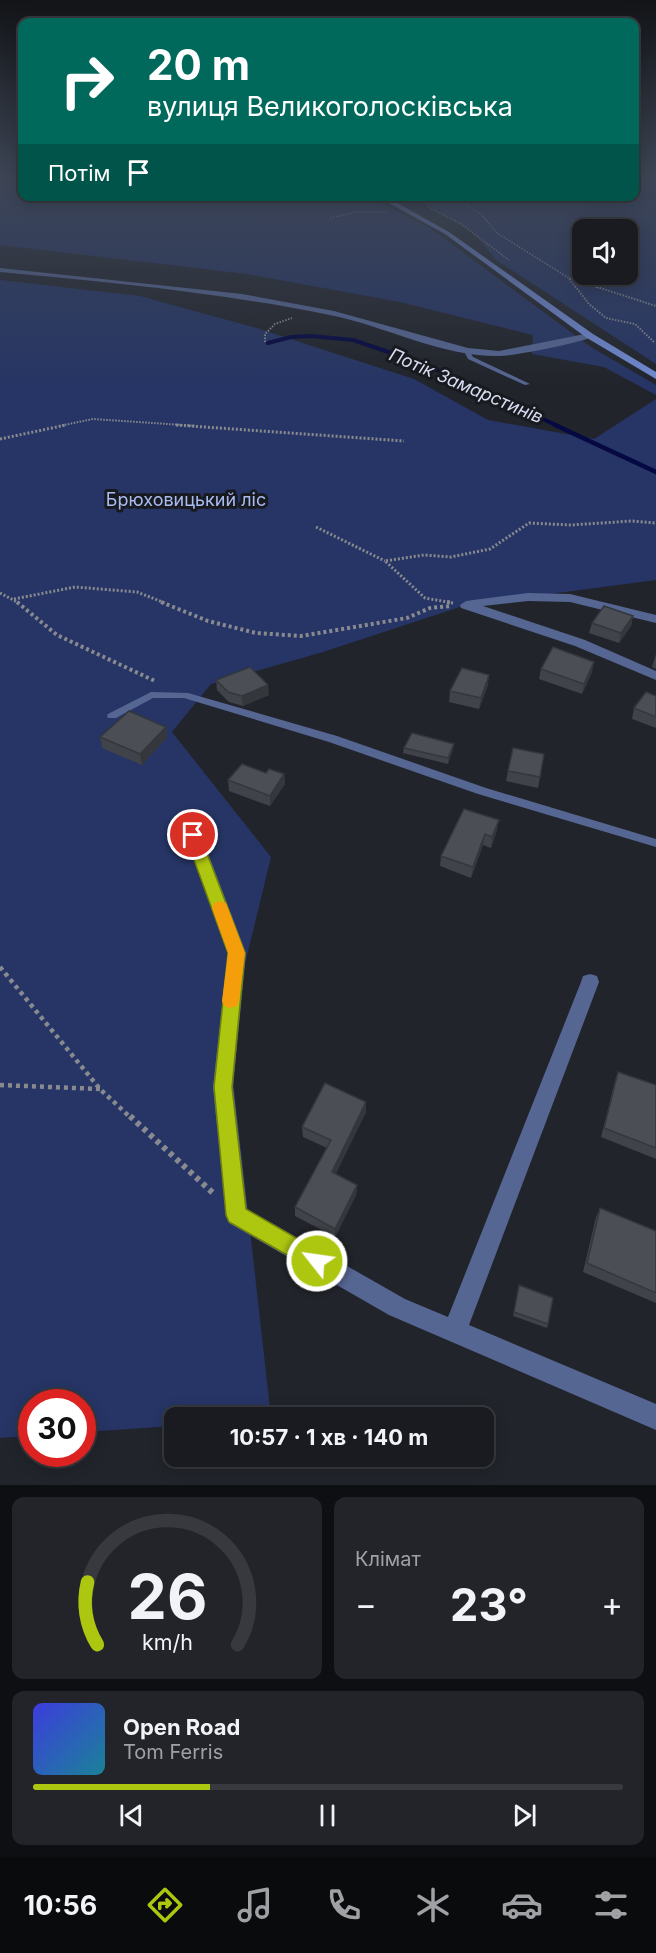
<!DOCTYPE html>
<html lang="uk">
<head>
<meta charset="utf-8">
<style>
  :root { --surface:#191b20; --page:#222429; --text:#f1f3f6; --muted:#9fa1a5; --line:#37393e; --accent:#adc610 }
  body { margin:0; font-family:Inter,sans-serif; background:var(--page); color:var(--text); height:100vh; display:flex; flex-direction:column; font-size:22px; white-space:nowrap }
  * { box-sizing:border-box; margin:0 }
  p { font-size:20px; color:var(--muted) }
  .icon { flex:none; width:33px; height:33px; fill:none; stroke:currentColor; stroke-width:2; stroke-linecap:round; stroke-linejoin:round }
  .map { position:relative; height:1485px; overflow:hidden }
  .drawer { display:flex; flex-direction:column; gap:12px; padding:12px; background:#0e0f12; flex:1 }
  .drawer>* { flex:none }
  .guide { position:absolute; left:18px; top:18px; width:621px; height:183px; border-radius:12px; box-shadow:0 3px 15px #0003,0 0 0 2px var(--line); background:#00695c; color:#fff; overflow:hidden }
  .fabs { position:absolute; left:572px; top:219px; display:grid; gap:12px }
  .fabs a { display:grid; place-items:center; width:66px; height:66px; border-radius:12px; background:var(--surface); box-shadow:0 3px 15px #0003,0 0 0 2px var(--line); font-size:30px }
  .speed { position:absolute; left:18px; top:1389px; display:flex; gap:12px; font-size:30px; font-weight:700; text-align:center }
  .speed>* { display:grid; place-content:center; width:78px; height:78px; border-radius:50%; background:var(--surface); box-shadow:0 3px 15px #0003,0 0 0 2px var(--line); line-height:1 }
  .speed .limit { border:9px solid #d22; background:#fff; color:#111 }
  .pin { position:absolute; display:grid; place-items:center; width:51px; height:51px; color:#fff; margin:-26px; border:3px solid #fff; border-radius:50%; box-shadow:0 2px 6px #0007 }
  .me { position:absolute; width:66px; margin:-33px; rotate:300deg; stroke-linejoin:round; filter:drop-shadow(0 0 4px #0008) }
  .turn { display:flex; align-items:center; gap:21px; height:126px; padding:0 30px; font-size:27px }
  .turn .icon { width:78px; height:78px; stroke-width:2.5 }
  .turn b { display:block; font-size:42px; line-height:51px }
  .then { display:flex; align-items:center; height:57px; padding:0 30px; background:#0003; gap:12px; font-size:22px }
  .big { font-size:45px; font-weight:700; line-height:1.1 }
  .drawer .widget { flex:1; display:flex; flex-direction:column; justify-content:center; gap:9px; min-width:0; padding:0 21px; border-radius:12px; background:var(--page) }
  .drawer .dial { align-items:center; gap:0 }
  .dial svg { height:156px; overflow:visible; fill:none; stroke:var(--line); stroke-width:7; stroke-linecap:round; text-anchor:middle }
  .dial text { fill:var(--text); stroke:none }
  .song { display:flex; align-items:center; gap:18px }
  .cover { width:72px; height:72px; border-radius:9px; background:linear-gradient(135deg,hsl(240 70% 55%),hsl(190 70% 35%)) }
  .played { height:6px; border-radius:3px; background:linear-gradient(90deg,var(--accent) 30%,var(--line) 30%) }
  .keys { display:flex; justify-content:space-around; direction:ltr }
  .heat { display:flex; justify-content:space-between; align-items:center; font-size:33px; direction:ltr }
  .drawer .tiles { flex:1; display:grid; gap:12px; grid-template-columns:1fr 1fr }
  .widget:last-child { grid-column:span 2 }
  .trip { position:absolute; left:164px; top:1407px; width:330px; height:60px; border-radius:12px; background:var(--surface); box-shadow:0 3px 15px #0003,0 0 0 2px var(--line); font-weight:700; line-height:60px; text-align:center }
  .tab-bar { display:flex; height:96px; justify-content:space-around; align-items:center; background:#0a0b0d; color:var(--muted) }
  .tab-bar .icon { width:42px; height:42px }
  .tab-bar .active { color:var(--accent) }
  .tab-bar b { font-size:27px; color:var(--text) }
  .map>svg:first-child { display:block }
  .green { fill:#263565; fill-rule:evenodd }
  .lines { fill:none; stroke-linecap:round; stroke-linejoin:round }
  .stream-far1 { stroke:#050842; stroke-width:4 }
  .stream { stroke:#050842; stroke-width:4.5 }
  .path-far5 { stroke:#888a8f; stroke-width:1.5; stroke-dasharray:1.5 1.5; stroke-linecap:butt }
  .path-far4 { stroke:#888a8f; stroke-width:2; stroke-dasharray:1.5 1.5; stroke-linecap:butt }
  .path-far3 { stroke:#888a8f; stroke-width:3; stroke-dasharray:2 2; stroke-linecap:butt }
  .path-far2 { stroke:#888a8f; stroke-width:4; stroke-dasharray:3 3; stroke-linecap:butt }
  .path-far1 { stroke:#888a8f; stroke-width:4.5; stroke-dasharray:4 4; stroke-linecap:butt }
  .path { stroke:#888a8f; stroke-width:6; stroke-dasharray:4.5 4.5; stroke-linecap:butt }
  .service { fill:#566693; fill-rule:evenodd }
  .minor { fill:#566693; fill-rule:evenodd }
  .secondary { fill:#718ad3; fill-rule:evenodd }
  .wall { fill:#404349 }
  .shaded-wall { fill:#34373c }
  .building { fill:#4b4e55; stroke:#34373c; stroke-width:1.5 }
  .route { fill:#adc610; stroke:#70810a; stroke-width:1.5 }
  .slow { fill:#f59e0b }
  .labels { text-anchor:middle; stroke-width:6; stroke-linejoin:round; paint-order:stroke }
  .far-water-label { font-size:18px; font-style:italic; fill:#d6ddf0; stroke:#181a20 }
  .far-park-label { font-size:18px; fill:#a8bcf3; stroke:#181a20 }
</style>
</head>
<body>
<div class="map">
<svg width="656" height="1485" viewBox="0 0 656 1485">
  <rect width="100%" height="100%" fill="#21242a"/>
  <path class="green" d="M0,178H22V196L369,197L430,228L591,347L656,385V395L604,367L532,354L533,335L400,302L247,274L0,245Z
    M635,178H656V364L496,260L474,233L414,197L634,196ZM582,230H627V274H582Z
    M0,280L140,296L253,327L414,379L488,420L594,439L656,399V580L466,605L323,652L211,684L172,732L271,857L228,1034L271,1417L174,1418V1426L83,1432L82,1402H32L31,1436L0,1438Z"/>
  <g class="lines">
    <path class="stream-far1" d="M268,343L291,337L311,336L353,340L424,364L558,426"/>
    <path class="stream" d="M555,425L656,472"/>
    <path class="path-far5" d="M156,196L202,203
      M453,196L482,215L497,233L569,278L599,288
      M428,207L461,224L509,260
      M330,218L357,212H387
      M569,279L576,288"/>
    <path class="path-far4" d="M575,286L589,304L606,318L635,324L655,343
      M594,286L656,306
      M265,342V334L275,324L292,318
      M59,426L93,419L197,426"/>
    <path class="path-far3" d="M176,425L404,441
      M0,439L66,425
      M316,527L385,561
      M0,593L19,603
      M14,599L75,587L137,592L165,603
      M453,603L425,598L385,561L424,555L451,557L490,549L529,523L571,525L632,521L656,523"/>
    <path class="path-far2" d="M17,602L57,635L155,681
      M161,602L208,621L256,633L301,636L407,618L430,608L451,606
      M447,602L453,603"/>
    <path class="path-far1" d="M0,967L100,1089L131,1118
      M0,1085L100,1089"/>
    <path class="path" d="M130,1116L214,1194"/>
    <path class="service" d="M467,349L469,350L473,357L530,384L525,385L468,359L464,351Z
      M151,692L188,693L337,736L486,788L656,839V847L478,794L329,742L184,698H153L116,718H108L107,716L108,714Z"/>
    <path class="minor" d="M0,268L242,294L334,311L468,348L499,351L590,333L594,336C585,342 510,357 497,356C440,356 385,326 330,315C221,293 110,282 0,272Z
      M528,593L570,594L656,615V623L570,602L528,601L483,606L585,640L656,671V680L575,646L461,608L460,605L466,601Z
      M193,829L199,831L201,835L246,953L233,1087L247,1209L405,1299L448,1317L581,982L583,976L590,974L597,976L599,982L469,1325L656,1404V1430L389,1315L229,1223L226,1215L213,1087L228,953L185,835L187,831Z"/>
    <path class="secondary" d="M376,196H385L449,232L593,334L656,372V379L587,338L445,234Z"/>
  </g>
  <path class="wall" d="M633,616L631,626L619,643L589,633L592,623Z
    M656,654V669L652,667Z
    M541,669L592,672L582,694L539,679Z
    M216,680L269,695L243,706L229,702L217,690Z
    M488,685L479,709L449,702L450,691Z
    M656,696V728L632,719L634,708Z
    M166,727L167,737L142,765L102,748L100,737Z
    M404,748L453,749L448,764L403,753Z
    M508,771L540,777L538,788L506,781Z
    M266,773L284,774L285,784L270,806L229,791L228,780Z
    M464,809L497,830L491,848L483,845L471,878L440,866L441,856Z
    M618,1072L656,1085V1159L601,1137L615,1081Z
    M366,1102V1112L335,1174L357,1185L356,1195L335,1237L295,1216V1207L327,1148L303,1137L302,1127Z
    M600,1208L656,1231V1303L583,1272L596,1217Z
    M519,1285L548,1324L547,1328L513,1316Z"/>
  <path class="shaded-wall" d="M633,616L631,626L619,643L621,633Z
    M594,662L592,672L582,694L584,684Z
    M489,675L488,685L479,709L481,698Z
    M268,685L269,695L243,706L242,696Z
    M166,727L167,737L142,765L140,754Z
    M454,744L453,749L448,764V758Z
    M284,774L285,784L270,806V796Z
    M499,820L497,830L491,848L492,837Z
    M485,834L483,845L471,878L473,867Z
    M366,1102V1112L332,1182V1172Z
    M357,1185L356,1195L335,1237V1229Z"/>
  <path class="building" d="M604,606L633,616L621,633L592,623Z
    M553,647L594,662L584,684L541,669Z
    M250,667L268,685L242,696L228,692L216,680Z
    M462,668L489,675L481,698L450,691Z
    M646,692L656,696V717L634,708Z
    M129,711L166,727L140,754L100,737Z
    M412,733L454,744L448,758L404,748Z
    M513,748L544,754L540,777L508,771Z
    M242,764L266,773L269,769L284,774L270,796L228,780Z
    M464,809L499,820L492,837L485,834L473,867L441,856Z
    M618,1072L656,1085V1148L604,1128Z
    M325,1083L366,1102L332,1172L357,1185L335,1229L295,1207L331,1140L302,1127Z
    M600,1208L656,1231V1293L587,1263Z
    M519,1285L553,1298L548,1324L514,1312Z"/>
  <linearGradient id="sky" x2="0" y2="1"><stop stop-color="#121417"/><stop offset="0.46" stop-color="#3d4555"/><stop offset="1" stop-color="#3d4555" stop-opacity="0"/></linearGradient>
  <rect width="656" height="386" fill="url(#sky)"/>
  <path class="route" d="M193,829L198,831L200,835L245,953L232,1087L246,1209L324,1254L327,1261L324,1268L317,1272L229,1222L226,1215L214,1087L228,953L185,835L188,831Z"/>
  <path class="slow" d="M220,901L226,903L228,908L245,953L239,1001L237,1006L231,1008L224,1006L222,1001L228,953L212,908L214,903Z"/>
  <g class="labels">
    <g class="far-water-label">
      <text transform="translate(466 386) rotate(23)" y="6">Потік Замарстинів</text>
    </g>
    <g class="far-park-label">
      <text x="186" y="506">Брюховицький ліс</text>
    </g>
  </g>
</svg>
<div class="fabs">
<a><svg class="icon" aria-label="sound" viewBox="0 0 24 24"><path d="M4 9h4l5-4v14l-5-4H4zM17 9q2 3 0 6"/></svg></a>
</div>
<div class="speed"><div class="limit">30</div></div>
<div class="pin" style="left:193px;top:835px;background:#d93025"><svg class="icon" aria-label="arrive" viewBox="0 0 24 24"><path d="M6 21V4h12l-3 4 3 4H6"/></svg></div>
<svg class="me" style="left:317px;top:1261px" viewBox="-20 -20 40 40"><circle r="17" fill="#adc610" stroke="#fff" stroke-width="3"/><path d="M0-11L8 9 0 5-8 9z" fill="#fff"/></svg>
<div class="trip">10:57 · 1 хв · 140 m</div>
<div class="guide">
<div class="turn"><svg class="icon" aria-label="right" viewBox="0 0 24 24"><path d="M7 20v-9h11M14 6l5 5-5 5"/></svg><div><b>20 m</b>вулиця Великоголосківська</div></div>
<div class="then">Потім<svg class="icon" aria-label="arrive" viewBox="0 0 24 24"><path d="M6 21V4h12l-3 4 3 4H6"/></svg></div>
</div>
</div>
<section class="drawer">
<div class="tiles">
<div class="widget dial"><svg viewBox="0 0 100 80">
<path d="M14 69A42 42 0 1 1 86 69"/>
<path d="M14 69A42 42 0 0 1 9 37" stroke="#adc610"/>
<text x="50" y="56" font-size="32" font-weight="700">26</text>
<text x="50" y="72" font-size="11">km/h</text>
</svg></div>
<div class="widget"><p>Клімат</p>
<div class="heat"><a>−</a><b class="big">23°</b><a>+</a></div>
</div>
<div class="widget">
<div class="song"><i class="cover"></i><div><b>Open Road</b><p>Tom Ferris</p></div></div>
<div class="played"></div>
<div class="keys"><svg class="icon" aria-label="previous" viewBox="0 0 24 24"><path d="M18 5L8 12l10 7zM5 5v14"/></svg><svg class="icon" aria-label="pause" viewBox="0 0 24 24"><path d="M8 5v14M16 5v14"/></svg><svg class="icon" aria-label="next" viewBox="0 0 24 24"><path d="M6 5l10 7-10 7zM19 5v14"/></svg></div>
</div>
</div>
</section>
<nav class="tab-bar">
<b>10:56</b>
<svg class="icon active" aria-label="directions" viewBox="0 0 24 24"><path d="M12 3l9 9-9 9-9-9zM9 14v-3h6M13 9l2 2-2 2"/></svg>
<svg class="icon" aria-label="music" viewBox="0 0 24 24"><path d="M9 18V5l10-2v13"/><circle cx="6" cy="18" r="3"/><circle cx="16" cy="16" r="3"/></svg>
<svg class="icon" aria-label="phone" viewBox="0 0 24 24"><path d="M5 4h4l2 5-3 2q2 4 5 5l2-3 5 2v4C11 20 4 13 5 4z"/></svg>
<svg class="icon" aria-label="climate" viewBox="0 0 24 24"><path d="M12 3v18M4 7l16 10M4 17L20 7"/></svg>
<svg class="icon" aria-label="car" viewBox="0 0 24 24"><path d="M5 17H2v-5l4-1 3-4h7l3 4 3 1v5h-3M9 17h6M6 11h13"/><circle cx="7" cy="17" r="2"/><circle cx="17" cy="17" r="2"/></svg>
<svg class="icon" aria-label="filters" viewBox="0 0 24 24"><path d="M4 7h16M4 17h16"/><circle cx="9" cy="7" r="2"/><circle cx="15" cy="17" r="2"/></svg>
</nav>
</body>
</html>
